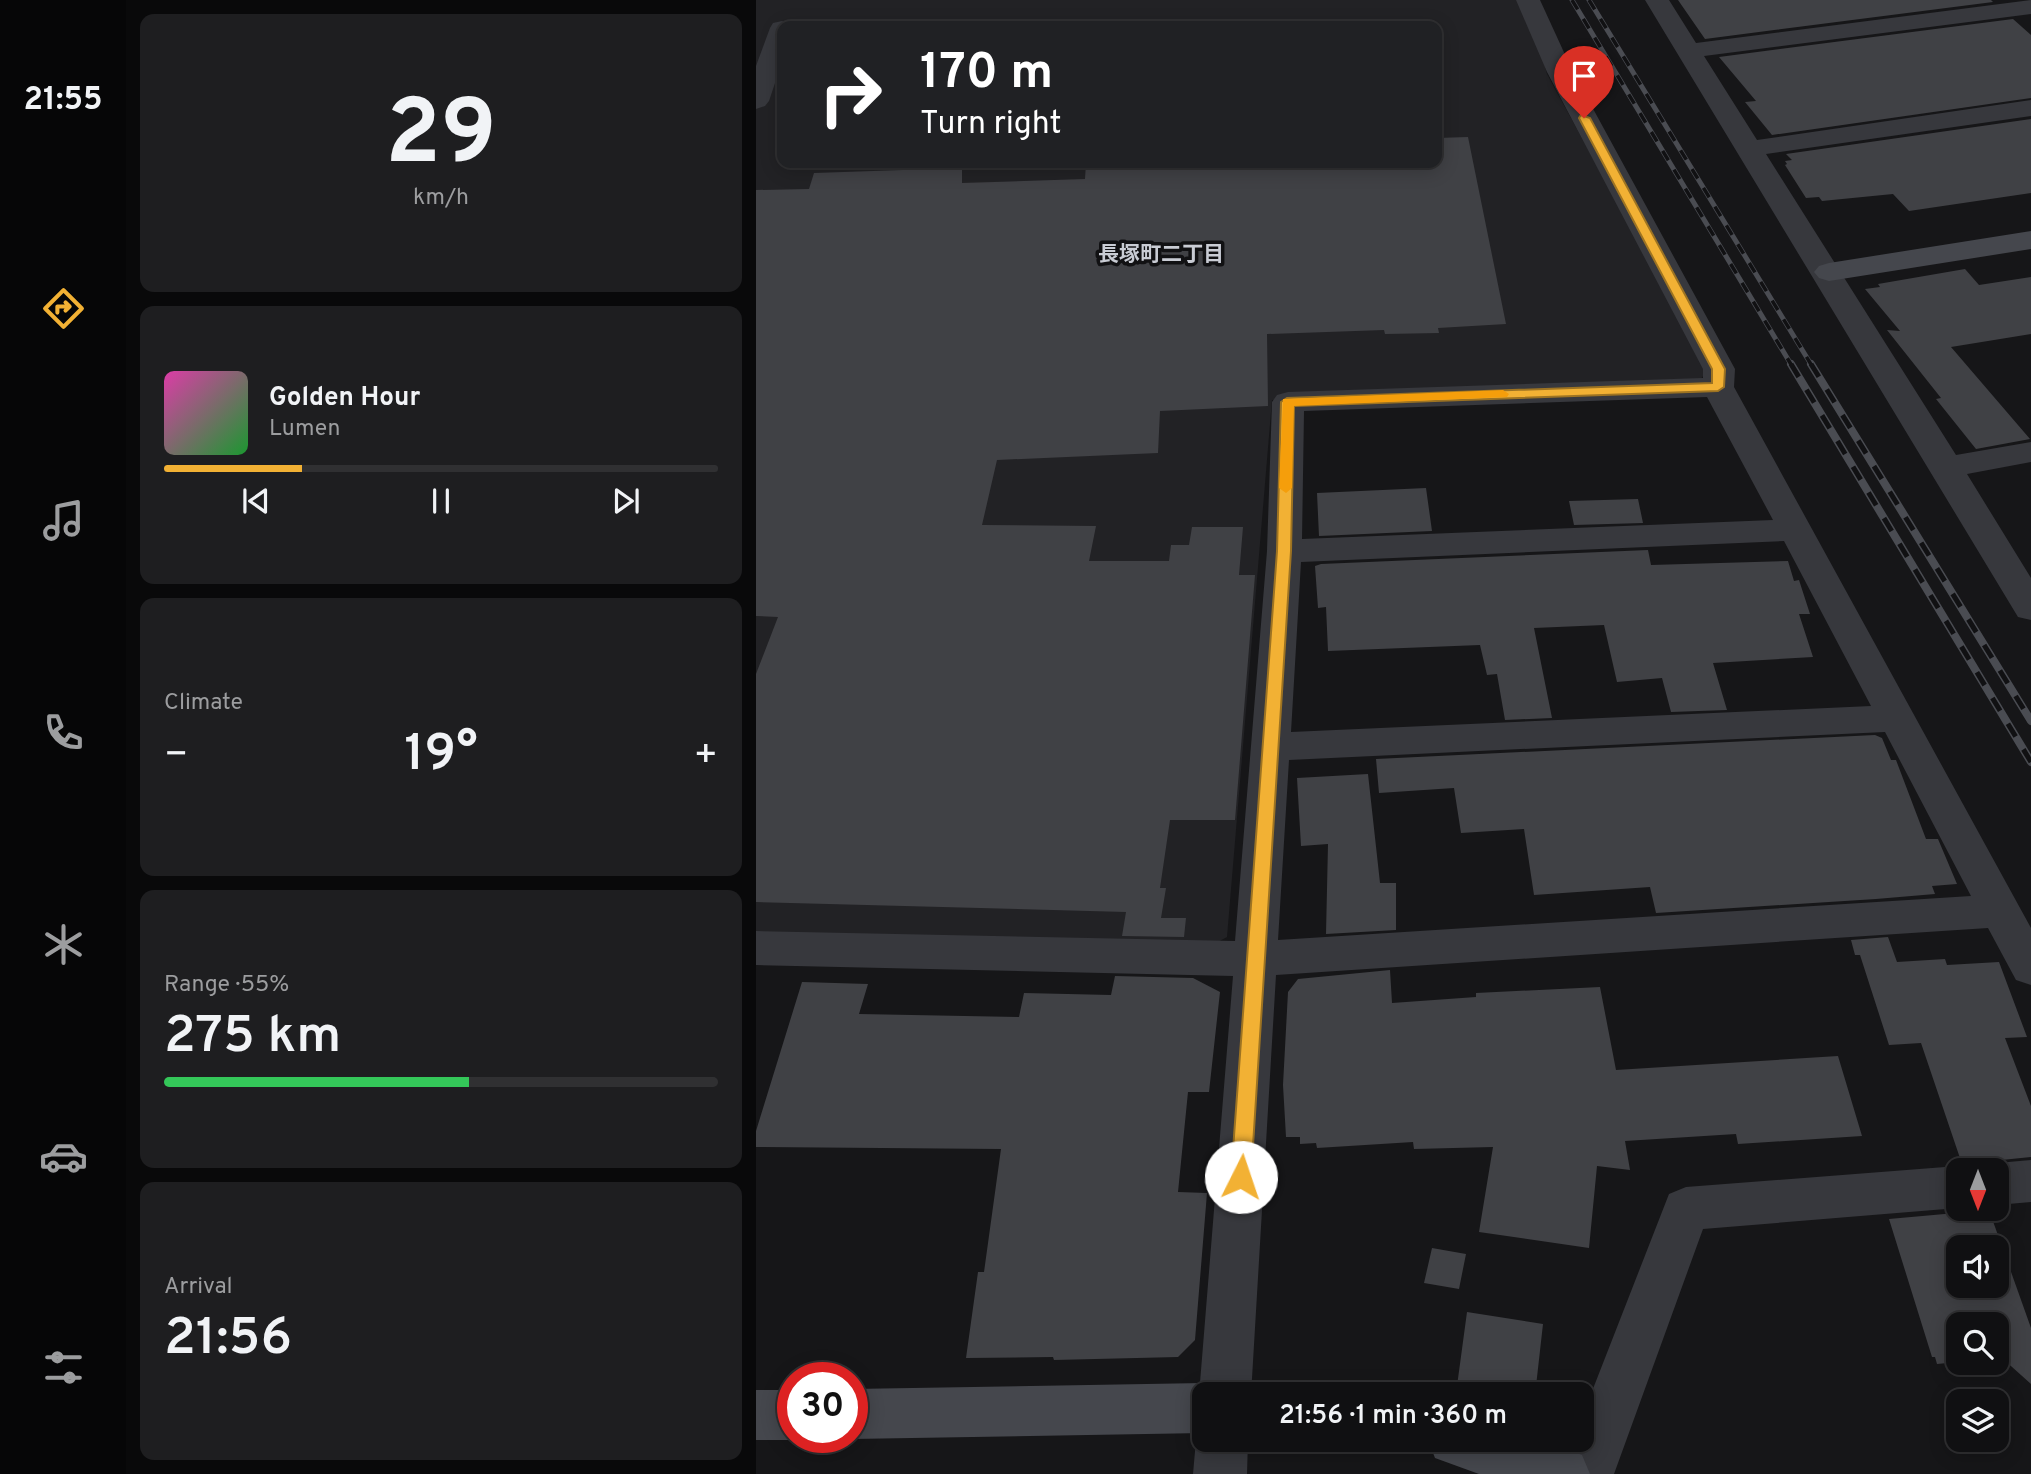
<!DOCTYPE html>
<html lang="en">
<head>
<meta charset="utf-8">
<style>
  :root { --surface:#101012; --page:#1e1e20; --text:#f1f3f6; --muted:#9c9d9f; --line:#303032; --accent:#f2b134 }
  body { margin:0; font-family:Overpass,"Noto Sans JP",sans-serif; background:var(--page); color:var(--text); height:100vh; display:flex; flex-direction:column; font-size:26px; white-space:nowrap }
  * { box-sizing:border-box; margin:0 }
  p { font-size:23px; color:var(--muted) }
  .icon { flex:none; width:38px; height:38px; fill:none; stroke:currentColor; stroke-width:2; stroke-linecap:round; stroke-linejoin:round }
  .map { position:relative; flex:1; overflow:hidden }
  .side { display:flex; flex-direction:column; gap:14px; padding:14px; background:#09090a; width:630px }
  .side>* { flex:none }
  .guide { position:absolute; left:21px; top:21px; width:665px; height:147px; border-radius:14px; box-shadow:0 4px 18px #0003,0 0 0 2px var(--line); background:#202124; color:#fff; overflow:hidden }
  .needle { width:46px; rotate:180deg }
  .buttons { position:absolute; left:1190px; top:1158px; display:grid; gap:14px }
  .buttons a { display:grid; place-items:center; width:63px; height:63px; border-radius:14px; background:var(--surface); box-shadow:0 4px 18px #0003,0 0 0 2px var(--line); font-size:35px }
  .speed { position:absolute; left:21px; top:1362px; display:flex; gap:14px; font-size:35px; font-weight:700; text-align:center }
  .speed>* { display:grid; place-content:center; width:91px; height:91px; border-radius:50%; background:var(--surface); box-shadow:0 4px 18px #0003,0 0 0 2px var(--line); line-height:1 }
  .speed .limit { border:10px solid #d22; background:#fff; color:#111 }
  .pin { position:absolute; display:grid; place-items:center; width:60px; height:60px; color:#fff; margin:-72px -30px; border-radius:50% 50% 50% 0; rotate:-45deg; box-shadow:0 0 7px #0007 }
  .pin .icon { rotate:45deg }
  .me { position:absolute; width:77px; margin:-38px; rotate:4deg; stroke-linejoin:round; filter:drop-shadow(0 0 5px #0008) }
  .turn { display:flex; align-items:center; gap:24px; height:147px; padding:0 28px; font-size:32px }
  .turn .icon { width:91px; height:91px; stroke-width:2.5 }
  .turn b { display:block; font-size:49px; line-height:60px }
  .big { font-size:52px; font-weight:600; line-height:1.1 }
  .side .widget { flex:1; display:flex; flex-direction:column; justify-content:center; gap:10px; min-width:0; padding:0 24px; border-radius:14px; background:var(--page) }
  .side .dial { align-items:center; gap:0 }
  .dial b { font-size:91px; line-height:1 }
  .song { display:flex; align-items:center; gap:21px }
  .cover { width:84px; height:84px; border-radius:10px; background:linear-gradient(135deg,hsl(320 70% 55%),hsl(130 70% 35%)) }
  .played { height:7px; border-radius:4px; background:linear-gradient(90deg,var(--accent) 25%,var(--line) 25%) }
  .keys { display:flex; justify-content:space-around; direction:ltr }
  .heat { display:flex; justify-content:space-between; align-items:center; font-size:38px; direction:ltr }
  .charge { height:10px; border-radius:5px; background:linear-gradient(90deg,#34c759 55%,var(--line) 0) }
  .trip { position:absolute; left:436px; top:1382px; width:402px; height:70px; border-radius:14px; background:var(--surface); box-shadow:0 4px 18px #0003,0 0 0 2px var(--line); font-weight:600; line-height:70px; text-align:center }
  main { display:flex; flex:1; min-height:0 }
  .tabs { display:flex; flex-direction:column; width:126px; justify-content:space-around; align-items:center; background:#060607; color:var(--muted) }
  .tabs .icon { width:49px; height:49px }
  .tabs .selected { color:var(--accent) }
  .tabs b { font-size:32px; color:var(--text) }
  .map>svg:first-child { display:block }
  .built { fill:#222225; fill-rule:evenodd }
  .building { fill:#404145; fill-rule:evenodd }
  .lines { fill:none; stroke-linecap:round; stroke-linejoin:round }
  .street { fill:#37383d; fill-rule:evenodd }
  .secondary { fill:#45474d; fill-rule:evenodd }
  .rail-far1-casing { stroke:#4a4c52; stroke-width:5 }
  .rail-casing { stroke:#4a4c52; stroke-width:8 }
  .rail-far1 { stroke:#111113; stroke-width:3.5; stroke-dasharray:11; stroke-linecap:butt }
  .rail { stroke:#111113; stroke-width:5; stroke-dasharray:15; stroke-linecap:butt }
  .route { fill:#f2b134; stroke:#9d7322; stroke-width:2 }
  .slow { fill:#f59e0b }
  .labels { text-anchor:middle; stroke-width:7; stroke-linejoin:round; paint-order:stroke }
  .far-neighbourhood-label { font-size:21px; font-weight:bold; fill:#c9ccd4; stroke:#111113 }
</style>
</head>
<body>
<main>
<nav class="tabs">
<b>21:55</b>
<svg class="icon selected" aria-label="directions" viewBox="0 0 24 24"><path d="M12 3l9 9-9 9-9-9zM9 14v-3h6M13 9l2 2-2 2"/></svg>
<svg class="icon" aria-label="music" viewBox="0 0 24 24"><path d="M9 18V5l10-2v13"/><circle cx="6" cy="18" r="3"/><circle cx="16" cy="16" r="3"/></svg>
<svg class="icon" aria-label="phone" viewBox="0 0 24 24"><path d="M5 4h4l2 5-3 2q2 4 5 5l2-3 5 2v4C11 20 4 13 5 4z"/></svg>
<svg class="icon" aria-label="climate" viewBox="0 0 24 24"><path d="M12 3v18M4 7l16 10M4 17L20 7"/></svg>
<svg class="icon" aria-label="car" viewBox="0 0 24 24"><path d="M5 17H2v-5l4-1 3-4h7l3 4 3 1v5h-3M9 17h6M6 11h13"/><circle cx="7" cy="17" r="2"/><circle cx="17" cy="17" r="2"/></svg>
<svg class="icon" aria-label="filters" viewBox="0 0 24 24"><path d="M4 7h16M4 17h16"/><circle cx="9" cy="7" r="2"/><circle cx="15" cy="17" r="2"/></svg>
</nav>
<section class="side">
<div class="widget dial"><b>29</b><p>km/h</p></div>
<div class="widget">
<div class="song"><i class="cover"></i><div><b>Golden Hour</b><p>Lumen</p></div></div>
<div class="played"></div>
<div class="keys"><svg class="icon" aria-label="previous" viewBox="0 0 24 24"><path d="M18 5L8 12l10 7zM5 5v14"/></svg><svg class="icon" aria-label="pause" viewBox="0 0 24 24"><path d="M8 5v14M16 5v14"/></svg><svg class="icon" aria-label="next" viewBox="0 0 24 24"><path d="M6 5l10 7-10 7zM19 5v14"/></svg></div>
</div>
<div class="widget"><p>Climate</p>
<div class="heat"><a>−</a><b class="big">19°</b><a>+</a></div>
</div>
<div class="widget"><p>Range · 55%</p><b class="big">275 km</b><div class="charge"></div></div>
<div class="widget"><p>Arrival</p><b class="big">21:56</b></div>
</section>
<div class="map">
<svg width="1275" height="1474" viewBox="0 0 1275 1474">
  <rect width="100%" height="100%" fill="#161618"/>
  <path class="built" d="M0,0H762L783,44L791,74L952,370L944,380L516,400L471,937L458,944L0,933ZM26,26H681V163H26Z"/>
  <path class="building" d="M922,0H1235L1237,2L949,39Z
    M1257,19L1275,35V98L1016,135L989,102L1000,101L963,57Z
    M1275,119V193L1153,211L1137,194L1066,201L1063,197L1050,198L1029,165L1031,164L1029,161L1036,160L1030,154Z
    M712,137L750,324L682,328L683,333L629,334L628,330L511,334L512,406L404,411L402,453L241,460L226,525L340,526L333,561H413L415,545H433L436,527H487L483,575H499L479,820H414L404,888H410L405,918H430L428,937L366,936L370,912L0,902V674L22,617L0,616V190L53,189L58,173L206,168V183L329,179L330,163H681V138Z
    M1209,269L1223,285L1275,277V334L1195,347L1274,439L1220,449L1180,399L1185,398L1131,330L1144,331L1109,289L1124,287L1122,284Z
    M670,488L676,531L563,536L561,493Z
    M882,499L887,523L818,525L813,501Z
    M892,550L895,565L1032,561L1038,581L1043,580L1054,614H1043L1057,657L957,663L971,710L915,712L906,678L861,682L848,625L778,628L796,718L749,720L741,674L731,675L724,645L572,651L570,607L562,608L559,566L565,564Z
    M1119,735L1126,738L1135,760H1140L1170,839H1182L1201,884L1176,886L1179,894L1120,899L900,913L894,887L778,895L768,829L705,833L698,788L623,793L620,759Z
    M612,774L624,883H640V930L570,934L572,844L545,846L541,778Z
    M1132,937L1141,962L1189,959L1191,965L1243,962L1271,1037L1249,1038L1275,1106V1157L1206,1164L1165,1043L1133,1045L1104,955H1099L1095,940Z
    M634,970L636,1003L720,997V993L844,987L860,1070L1082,1056L1106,1136L982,1144L980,1134L869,1141L874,1170L841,1166L833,1248L723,1232L737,1147L658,1149L657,1142L561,1148L560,1143L544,1144V1137H530L527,1085L532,992L542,979Z
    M359,976L437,978L464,992L453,1092H432L422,1192L451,1193L439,1340L422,1357L298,1360L297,1357L210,1358L222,1272H228L245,1149L0,1147V1131L46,982L112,984L103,1014L263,1017L268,993L355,995Z
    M1233,1210L1275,1328V1384L1246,1358L1241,1359V1325H1202V1362L1181,1364L1179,1357H1176L1133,1219ZM1202,1248H1241V1286H1202Z
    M676,1248L710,1254L703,1289L668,1283Z
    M711,1312L787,1324L779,1395H756L701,1386Z"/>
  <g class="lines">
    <path class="street" d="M760,0H784L817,72L979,369L978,387L1275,928V985L1260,980L1232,928L520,975L495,1395H448V1406L443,1395L477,976L0,965V931L479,941L511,551L516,402L521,395L532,392L947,378V369L791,72ZM951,397L1017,520L546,539L548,411ZM1028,541L1115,706L535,732L545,562ZM1129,732L1215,896L522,940L533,760Z
      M889,0H913L940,43L1275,0V14L948,56L1001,140L1275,100V116L1010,154L1200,455L1275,442V462L1211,474L1275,578V620L1262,617Z
      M26,21L37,26H26V62L13,101L9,106L0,109V66L14,28L17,23Z
      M1275,1160V1202L1241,1205V1171L1224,1169L1241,1163Z
      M1202,1166L1215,1171H1202V1208L947,1229L858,1474H804L817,1440H826V1417L913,1194L930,1187Z
      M447,1422L448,1440H492L491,1474H437L440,1440Z"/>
    <path class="secondary" d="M1275,231V249L1073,281L1063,278L1058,272L1063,266L1073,263Z
      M448,1383L466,1390L468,1395H448V1433L96,1439L89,1437H96V1389Z
      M0,1390H37V1437H46L37,1440H0Z
      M672,1440H784L826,1455L834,1474H723L679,1458Z"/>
    <g class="rail-far1-casing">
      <path id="rail-far1" d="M816,0L1036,366
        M833,0L1056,366"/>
    </g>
    <g class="rail-casing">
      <path id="rail" d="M1035,364L1275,762
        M1055,364L1275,721"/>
    </g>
    <use href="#rail-far1" class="rail-far1"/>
    <use href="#rail" class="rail"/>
  </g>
  <path class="route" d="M825,115L834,118L969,369L968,387L962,391L538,406L535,551L495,1177L492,1183L485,1186L478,1183L475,1177L521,551L525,402L531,398L956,383V369L823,118Z"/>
  <path class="slow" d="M747,390L753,394L751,397L538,406L536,488L530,493L523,488L527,399Z"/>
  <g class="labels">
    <g class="far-neighbourhood-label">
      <text x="405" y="261">長塚町二丁目</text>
    </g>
  </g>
</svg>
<div class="buttons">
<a><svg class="needle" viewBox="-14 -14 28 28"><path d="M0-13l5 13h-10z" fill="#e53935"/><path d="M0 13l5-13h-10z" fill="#9c9d9f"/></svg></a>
<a><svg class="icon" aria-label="sound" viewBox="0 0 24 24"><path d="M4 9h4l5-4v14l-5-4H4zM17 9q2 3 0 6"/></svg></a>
<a><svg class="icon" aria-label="search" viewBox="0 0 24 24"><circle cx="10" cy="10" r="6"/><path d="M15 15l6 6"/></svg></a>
<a><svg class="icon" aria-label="layers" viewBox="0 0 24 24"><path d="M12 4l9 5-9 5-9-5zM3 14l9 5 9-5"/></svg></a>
</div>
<div class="speed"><div class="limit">30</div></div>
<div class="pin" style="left:828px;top:118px;background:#d93025"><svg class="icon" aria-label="arrive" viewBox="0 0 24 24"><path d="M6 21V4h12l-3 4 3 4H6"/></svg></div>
<svg class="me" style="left:485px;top:1177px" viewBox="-20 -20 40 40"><circle r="19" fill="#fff"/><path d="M0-13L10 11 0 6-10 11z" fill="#f2b134"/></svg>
<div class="trip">21:56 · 1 min · 360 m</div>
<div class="guide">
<div class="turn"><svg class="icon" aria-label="right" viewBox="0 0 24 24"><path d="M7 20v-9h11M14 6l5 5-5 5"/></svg><div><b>170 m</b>Turn right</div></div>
</div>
</div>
</main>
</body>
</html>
